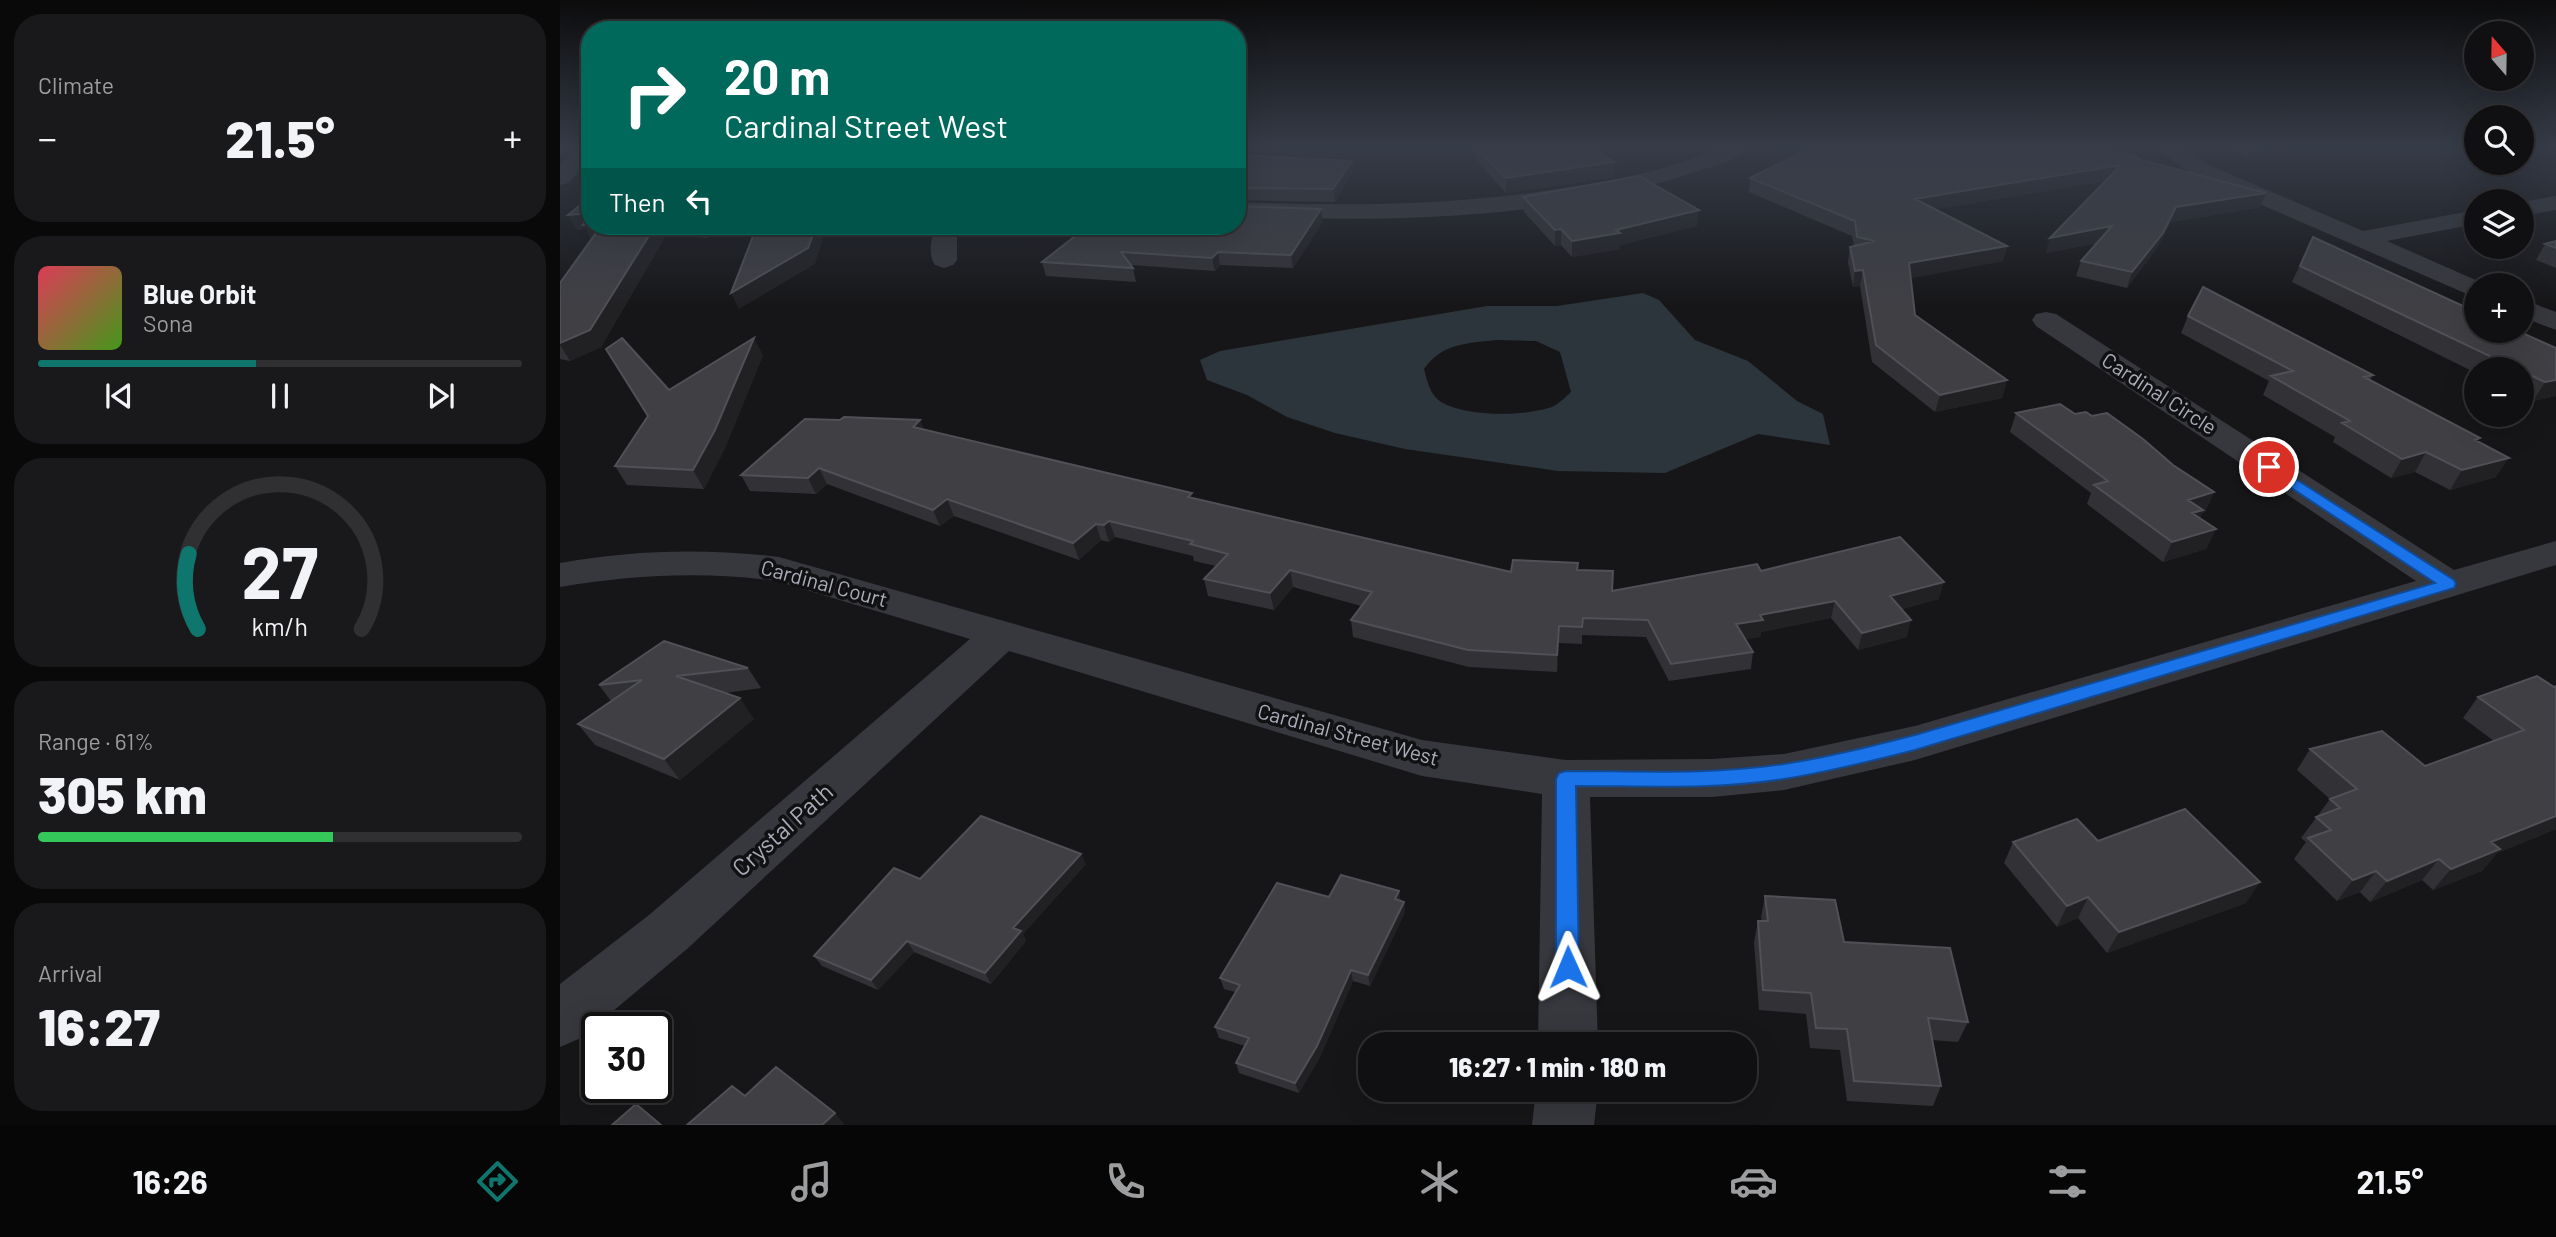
<!DOCTYPE html>
<html lang="en">
<head>
<meta charset="utf-8">
<style>
  :root { --surface:#101012; --page:#19191b; --text:#f1f3f6; --muted:#9c9d9f; --line:#303032; --accent:#0f766e }
  body { margin:0; font-family:Barlow,sans-serif; background:var(--page); color:var(--text); height:100vh; display:flex; flex-direction:column; font-size:26px; white-space:nowrap }
  * { box-sizing:border-box; margin:0 }
  p { font-size:23px; color:var(--muted) }
  .icon { flex:none; width:38px; height:38px; fill:none; stroke:currentColor; stroke-width:2; stroke-linecap:round; stroke-linejoin:round }
  .map { position:relative; flex:1; overflow:hidden }
  .side { display:flex; flex-direction:column; gap:14px; padding:14px; background:#09090a; width:560px }
  .side>* { flex:none }
  .hud { position:absolute; left:21px; top:21px; width:665px; height:214px; border-radius:28px; box-shadow:0 7px 28px #0002,0 0 0 2px var(--line); background:#00695c; color:#fff; overflow:hidden }
  .needle { width:46px; rotate:340deg }
  .tools { position:absolute; left:1904px; top:21px; display:grid; gap:14px }
  .tools a { display:grid; place-items:center; width:70px; height:70px; border-radius:50%; background:var(--surface); box-shadow:0 7px 28px #0002,0 0 0 2px var(--line); font-size:35px }
  .speed { position:absolute; left:21px; top:1012px; display:flex; gap:14px; font-size:35px; font-weight:700; text-align:center }
  .speed>* { display:grid; place-content:center; width:91px; height:91px; border-radius:50%; background:var(--surface); box-shadow:0 7px 28px #0002,0 0 0 2px var(--line); line-height:1 }
  .speed .limit { border:4px solid #111; border-radius:10px; background:#fff; color:#111 }
  .pin { position:absolute; display:grid; place-items:center; width:60px; height:60px; color:#fff; margin:-30px; border:4px solid #fff; border-radius:50%; box-shadow:0 2px 7px #0007 }
  .me { position:absolute; width:77px; margin:-38px; rotate:359deg; stroke-linejoin:round; filter:drop-shadow(0 0 5px #0008) }
  .turn { display:flex; align-items:center; gap:24px; height:147px; padding:0 28px; font-size:32px }
  .turn .icon { width:91px; height:91px; stroke-width:2.5 }
  .turn b { display:block; font-size:49px; line-height:60px }
  .then { display:flex; align-items:center; height:66px; padding:0 28px; background:#0003; gap:14px; font-size:26px }
  .big { font-size:52px; font-weight:800; line-height:1.1 }
  .side .tile { flex:1; display:flex; flex-direction:column; justify-content:center; gap:10px; min-width:0; padding:0 24px; border-radius:28px; background:var(--page) }
  .side .dial { align-items:center; gap:0 }
  .dial svg { height:182px; overflow:visible; fill:none; stroke:var(--line); stroke-width:7; stroke-linecap:round; text-anchor:middle }
  .dial text { fill:var(--text); stroke:none }
  .song { display:flex; align-items:center; gap:21px }
  .cover { width:84px; height:84px; border-radius:10px; background:linear-gradient(135deg,hsl(350 70% 55%),hsl(100 70% 35%)) }
  .played { height:7px; border-radius:4px; background:linear-gradient(90deg,var(--accent) 45%,var(--line) 45%) }
  .keys { display:flex; justify-content:space-around; direction:ltr }
  .heat { display:flex; justify-content:space-between; align-items:center; font-size:38px; direction:ltr }
  .charge { height:10px; border-radius:5px; background:linear-gradient(90deg,#34c759 61%,var(--line) 0) }
  .trip { position:absolute; left:798px; top:1032px; width:399px; height:70px; border-radius:28px; background:var(--surface); box-shadow:0 7px 28px #0002,0 0 0 2px var(--line); font-weight:800; line-height:70px; text-align:center }
  .menu { display:flex; height:112px; justify-content:space-around; align-items:center; background:#060607; color:var(--muted) }
  .menu .icon { width:49px; height:49px }
  .menu .current { color:var(--accent) }
  .menu b { font-size:32px; color:var(--text) }
  main { display:flex; flex:1; min-height:0 }
  .map>svg:first-child { display:block }
  .water { fill:#2c353c; fill-rule:evenodd }
  .lines { fill:none; stroke-linecap:round; stroke-linejoin:round }
  .minor { fill:#37383d; fill-rule:evenodd }
  .wall { fill:#323236 }
  .shaded-wall { fill:#212124 }
  .building { fill:#3f3f44; stroke:#4f5156; stroke-width:2 }
  .route { fill:#1a73e8; stroke:#114b97; stroke-width:2 }
  .labels { text-anchor:middle; stroke-width:7; stroke-linejoin:round; paint-order:stroke }
  .street-label { font-size:21px; fill:#a8adb8; stroke:#111113 }
  .near-street-label { font-size:24px; fill:#a8adb8; stroke:#111113 }
</style>
</head>
<body>
<main>
<section class="side">
<div class="tile"><p>Climate</p>
<div class="heat"><a>−</a><b class="big">21.5°</b><a>+</a></div>
</div>
<div class="tile">
<div class="song"><i class="cover"></i><div><b>Blue Orbit</b><p>Sona</p></div></div>
<div class="played"></div>
<div class="keys"><svg class="icon" aria-label="previous" viewBox="0 0 24 24"><path d="M18 5L8 12l10 7zM5 5v14"/></svg><svg class="icon" aria-label="pause" viewBox="0 0 24 24"><path d="M8 5v14M16 5v14"/></svg><svg class="icon" aria-label="next" viewBox="0 0 24 24"><path d="M6 5l10 7-10 7zM19 5v14"/></svg></div>
</div>
<div class="tile dial"><svg viewBox="0 0 100 80">
<path d="M14 69A42 42 0 1 1 86 69"/>
<path d="M14 69A42 42 0 0 1 10 36" stroke="#0f766e"/>
<text x="50" y="56" font-size="32" font-weight="700">27</text>
<text x="50" y="72" font-size="11">km/h</text>
</svg></div>
<div class="tile"><p>Range · 61%</p><b class="big">305 km</b><div class="charge"></div></div>
<div class="tile"><p>Arrival</p><b class="big">16:27</b></div>
</section>
<div class="map">
<svg width="1996" height="1125" viewBox="0 0 1996 1125">
  <rect width="100%" height="100%" fill="#161618"/>
  <path class="water" d="M1083,293L1099,300L1135,340L1188,361L1237,401L1263,414L1270,445L1198,434L1105,473L998,471L845,449L775,433L727,417L687,395L647,380L640,360L660,351L927,306H997ZM937,340L976,341L1000,352L1011,392C1006,396 1000,403 994,406C967,417 906,417 881,402C870,395 867,381 864,369C882,343 908,343 937,340Z"/>
  <g class="lines">
    <path class="minor" d="M17,148H30V159L8,183L0,185V165Z
      M1160,148H1188C1178,161 1151,167 1135,172C994,220 825,223 677,216V202C789,207 900,205 1011,187C1062,179 1112,169 1160,148Z
      M1595,148H1621L1651,166L1803,231L1916,210V224L1827,241L1927,285H1916V296L1907,294L1635,176Z
      M1996,196V210L1962,216V202Z
      M378,226H406L397,235V260L393,265L384,268L375,265C368,256 370,234 378,226Z
      M1962,299L1996,312V330L1962,317Z
      M1486,312L1496,314L1894,570L1996,541V565L1355,760L1224,790L1152,797H1030L1038,1045H978L982,794L862,776L449,651L127,949L21,1038L0,1047V984L89,915L410,639L216,581C143,571 72,575 0,587V563C73,550 145,548 219,557L862,740L1006,760L1152,759L1224,754L1355,726L1856,581L1476,326L1472,320L1476,314Z
      M976,1090H1038L1034,1125H972Z"/>
  </g>
  <path class="wall" d="M916,149H1043L1041,154L1055,177L946,193L917,161Z
    M1672,149H1717L1688,158Z
    M1546,151L1578,159L1700,207L1611,222L1597,248L1567,288L1516,276L1521,261L1537,243L1486,253L1490,238L1545,181L1376,209L1447,246L1443,261L1351,278L1355,315L1447,380L1442,398L1375,412L1312,362L1300,286L1293,287L1288,262L1290,247L1294,246L1292,236L1189,192L1190,178Z
    M677,155L792,161L793,172L775,202L677,200Z
    M963,197L1137,226L1060,245V249L1012,257L1001,245L995,246L964,212Z
    M8,215L30,226H169L148,238L106,235L41,347L10,361L0,359V283L31,239L26,229L17,230Z
    M763,221L733,268L660,265L655,271L571,265L573,268L576,282L486,276L482,262Z
    M1753,237L1996,348V396L1973,401L1962,395V369H1916V373L1732,282Z
    M1996,241V268L1976,260L1985,244Z
    M1628,316L1813,375L1810,380L1918,441L1936,477L1890,490L1855,472L1831,478L1773,442L1775,437L1703,395L1709,381L1621,333Z
    M203,355L165,448L144,489L67,485L55,466L109,390Z
    M1456,413L1515,414L1532,416L1613,465L1654,492L1645,512L1642,513L1640,518L1656,529L1646,549L1603,562L1527,504L1531,493L1450,432Z
    M360,420L364,430L633,498L951,572L1017,570L1052,590L1201,571L1379,599L1342,609L1347,637L1298,650L1271,618L1201,632L1200,637L1185,639L1193,652L1191,669L1109,681L1086,637L1022,635V644L999,643L997,672L909,667L793,637L791,620L801,606L733,587L714,610L648,596L644,579L656,566L634,561L633,556L555,537L549,542L541,540L519,560L394,516L380,526L267,484L256,494L190,491L181,475Z
    M188,668L201,688L165,693L194,719L120,780L35,745L18,724L51,701L39,685Z
    M1996,686V829L1937,853L1922,871L1873,890L1862,880L1810,902L1800,892L1777,901L1734,859L1746,842L1741,838L1770,799L1737,770L1750,749L1865,766L1934,741L1903,718L1918,697Z
    M1538,841L1686,903L1547,953L1518,918L1497,927L1444,863L1453,842Z
    M526,864L463,934L466,941L431,984L354,952L318,990L262,966L254,956L360,879Z
    M839,891L840,901L844,902L845,912L810,986L793,981L760,1057L739,1093L679,1073L676,1063L685,1046L659,1038L655,1027L675,992L664,989L660,978L769,897Z
    M1205,896L1284,942L1408,1022L1398,1042L1372,1040L1381,1086L1373,1106L1287,1101L1280,1050L1250,1048L1246,1014L1199,1010L1194,942L1198,921H1202L1201,917Z"/>
  <path class="shaded-wall" d="M1036,149H1043L1035,165V151Z
    M1691,149H1717L1688,158Z
    M792,161L793,172L775,202L773,189Z
    M1055,162V177L946,193V178Z
    M1561,165L1556,179L1352,213L1355,199Z
    M1706,193L1700,207L1611,222L1597,248L1567,288L1572,272L1616,207Z
    M761,209L763,221L733,268L731,255Z
    M1139,210L1137,226L1060,245V249L1012,257V241Z
    M30,213V226H45L32,240L26,229L17,230L8,215Z
    M95,226H102L106,235L41,347L10,361L0,345V343Z
    M142,226H169L148,238Z
    M256,226H267L255,264L179,309L171,293Z
    M1552,226L1547,241L1486,253L1490,238Z
    M1001,229V245L995,246V230Z
    M1447,246L1443,261L1346,279L1349,263Z
    M658,252L660,265L655,271L652,258Z
    M1303,270L1300,286L1293,287L1295,271Z
    M194,338L203,355L165,448L144,489L133,470Z
    M1447,380L1442,398L1375,412L1380,395Z
    M1996,380V396L1973,401L1985,382Z
    M360,420L367,436L353,427Z
    M1866,452L1855,472L1831,478L1842,459Z
    M1949,458L1936,477L1890,490L1902,470Z
    M259,468L267,484L256,494L248,478Z
    M1654,492L1645,512L1642,513L1634,530L1628,500Z
    M387,499L394,516L380,526L373,510Z
    M549,521L555,537L549,542L544,525Z
    M536,524L541,540L519,560L513,543Z
    M1656,529L1646,549L1603,562L1612,542Z
    M730,570L733,587L714,610L710,593Z
    M1384,582L1379,599L1326,613L1330,596Z
    M1275,601L1271,618L1201,632L1200,637L1174,642L1176,624L1200,615Z
    M1351,620L1347,637L1298,650L1302,633Z
    M999,626V643L997,672V655Z
    M180,698L194,719L120,780L104,759Z
    M1996,816V829L1937,853L1922,871L1873,890L1891,869L1931,842Z
    M521,854L526,864L463,934L466,941L431,984L425,973L453,928Z
    M1879,859L1862,880L1810,902L1827,881Z
    M1816,871L1800,892L1777,901L1793,880Z
    M1700,882L1686,903L1547,953L1559,932Z
    M839,891L841,902L835,899Z
    M1528,897L1518,918L1497,927L1507,906Z
    M844,902L845,912L810,986L808,975Z
    M347,941L354,952L318,990L311,980Z
    M791,970L793,981L760,1057L739,1093L735,1083Z
    M275,1113L285,1125H262Z"/>
  <path class="building" d="M918,149H1036L1035,151L1055,162L946,178Z
    M1248,149H1544L1546,151L1577,156L1578,159L1706,193L1616,207L1603,233L1572,272L1521,261L1552,226L1490,238L1561,165L1355,199L1447,246L1349,263L1355,315L1447,380L1380,395L1316,345L1303,270L1295,271L1290,247L1315,241L1297,237L1295,221L1190,178Z
    M677,155L792,161L773,189L677,188Z
    M1079,176L1139,210L1056,230L1060,233L1012,241L1001,229L995,230L963,197Z
    M30,197V213L8,215Z
    M677,206L761,209L731,255L658,252L652,258L561,252L573,268L482,262L528,226H677Z
    M30,217V224L23,225Z
    M41,226H95L30,330L0,343V283Z
    M197,226H256L248,248L171,293Z
    M1753,237L1916,312V331H1958L1996,348V380L1985,382L1962,371V369H1957L1740,266Z
    M1996,241V248L1985,244Z
    M1643,287L1813,375L1804,377L1920,438L1915,440L1949,458L1902,470L1866,452L1842,459L1782,423L1790,421L1711,376L1733,371L1628,316Z
    M62,338L109,390L194,338L155,430L133,470L55,466L88,416L46,349Z
    M1500,404L1515,414L1526,412L1532,416L1547,413L1583,439L1613,465L1654,492L1628,500L1643,510L1632,513L1656,529L1612,542L1534,485L1548,481L1456,413Z
    M284,417L360,420L353,427L632,493L628,497L951,572L953,560L1018,563L1017,570L1053,571L1052,591L1197,564L1201,571L1340,537L1384,582L1330,596L1351,620L1302,633L1275,601L1200,615L1203,620L1176,624L1193,652L1111,664L1088,620L1023,618L1022,627L999,626L997,655L908,650L791,620L812,592L730,570L710,593L644,579L668,554L630,544L633,541L549,521L544,525L536,524L513,543L387,499L373,510L259,468L248,478L181,475L245,419L280,420Z
    M104,641L188,668L116,676L180,698L104,759L18,724L82,680L39,685Z
    M1977,676L1994,687L1996,686V816L1931,842L1940,849L1891,869L1879,859L1827,881L1816,871L1793,880L1748,838L1771,830L1756,817L1780,808L1770,799L1797,789L1750,749L1822,731L1865,766L1964,730L1918,697Z
    M1625,809L1700,882L1559,932L1528,897L1507,906L1453,842L1517,819L1538,841Z
    M421,816L521,854L453,928L461,931L425,973L347,941L311,980L254,956L334,868L360,879Z
    M781,875L839,891L835,899L844,902L808,975L791,970L757,1046L735,1083L676,1063L689,1038L655,1027L680,985L660,978L717,883L769,897Z
    M1205,896L1275,900L1284,942L1390,948L1408,1022L1368,1018L1381,1086L1294,1081L1287,1029L1256,1028L1251,993L1203,990L1198,921H1208Z
    M216,1067L275,1113L262,1125H127L172,1086L185,1096Z
    M76,1104L101,1125H52Z"/>
  <linearGradient id="sky" x2="0" y2="1"><stop stop-color="#0c0c0d"/><stop offset="0.48" stop-color="#363c48"/><stop offset="1" stop-color="#363c48" stop-opacity="0"/></linearGradient>
  <rect width="1996" height="306" fill="url(#sky)"/>
  <path class="route" d="M1709,462L1894,580L1896,584L1894,588L1355,750C1312,761 1268,772 1224,779C1156,790 1085,786 1016,786L1019,967L1016,975L1008,978L999,975L996,967V779L999,773L1006,771C1079,771 1152,775 1224,764C1269,757 1312,746 1355,735L1875,583L1704,470V464Z"/>
  <g class="labels">
    <g class="street-label">
      <text transform="translate(1599 394) rotate(33)" y="7">Cardinal Circle</text>
      <text transform="translate(264 584) rotate(15)" y="7">Cardinal Court</text>
      <text transform="translate(788 735) rotate(15)" y="7">Cardinal Street West</text>
    </g>
    <g class="near-street-label">
      <text transform="translate(223 830) rotate(-42)" y="8">Crystal Path</text>
    </g>
  </g>
</svg>
<div class="tools">
<a><svg class="needle" viewBox="-14 -14 28 28"><path d="M0-13l5 13h-10z" fill="#e53935"/><path d="M0 13l5-13h-10z" fill="#9c9d9f"/></svg></a>
<a><svg class="icon" aria-label="search" viewBox="0 0 24 24"><circle cx="10" cy="10" r="6"/><path d="M15 15l6 6"/></svg></a>
<a><svg class="icon" aria-label="layers" viewBox="0 0 24 24"><path d="M12 4l9 5-9 5-9-5zM3 14l9 5 9-5"/></svg></a>
<a>+</a>
<a>−</a>
</div>
<div class="speed"><div class="limit">30</div></div>
<div class="pin" style="left:1709px;top:467px;background:#d93025"><svg class="icon" aria-label="arrive" viewBox="0 0 24 24"><path d="M6 21V4h12l-3 4 3 4H6"/></svg></div>
<svg class="me" style="left:1008px;top:967px" viewBox="-20 -20 40 40"><path d="M0-17L14 15 0 8-14 15z" fill="#1a73e8" stroke="#fff" stroke-width="4"/></svg>
<div class="trip">16:27 · 1 min · 180 m</div>
<div class="hud">
<div class="turn"><svg class="icon" aria-label="right" viewBox="0 0 24 24"><path d="M7 20v-9h11M14 6l5 5-5 5"/></svg><div><b>20 m</b>Cardinal Street West</div></div>
<div class="then">Then<svg class="icon" aria-label="left" viewBox="0 0 24 24"><path d="M17 20v-9H6M10 6l-5 5 5 5"/></svg></div>
</div>
</div>
</main>
<nav class="menu">
<b>16:26</b>
<svg class="icon current" aria-label="directions" viewBox="0 0 24 24"><path d="M12 3l9 9-9 9-9-9zM9 14v-3h6M13 9l2 2-2 2"/></svg>
<svg class="icon" aria-label="music" viewBox="0 0 24 24"><path d="M9 18V5l10-2v13"/><circle cx="6" cy="18" r="3"/><circle cx="16" cy="16" r="3"/></svg>
<svg class="icon" aria-label="phone" viewBox="0 0 24 24"><path d="M5 4h4l2 5-3 2q2 4 5 5l2-3 5 2v4C11 20 4 13 5 4z"/></svg>
<svg class="icon" aria-label="climate" viewBox="0 0 24 24"><path d="M12 3v18M4 7l16 10M4 17L20 7"/></svg>
<svg class="icon" aria-label="car" viewBox="0 0 24 24"><path d="M5 17H2v-5l4-1 3-4h7l3 4 3 1v5h-3M9 17h6M6 11h13"/><circle cx="7" cy="17" r="2"/><circle cx="17" cy="17" r="2"/></svg>
<svg class="icon" aria-label="filters" viewBox="0 0 24 24"><path d="M4 7h16M4 17h16"/><circle cx="9" cy="7" r="2"/><circle cx="15" cy="17" r="2"/></svg>
<b>21.5°</b>
</nav>
</body>
</html>
